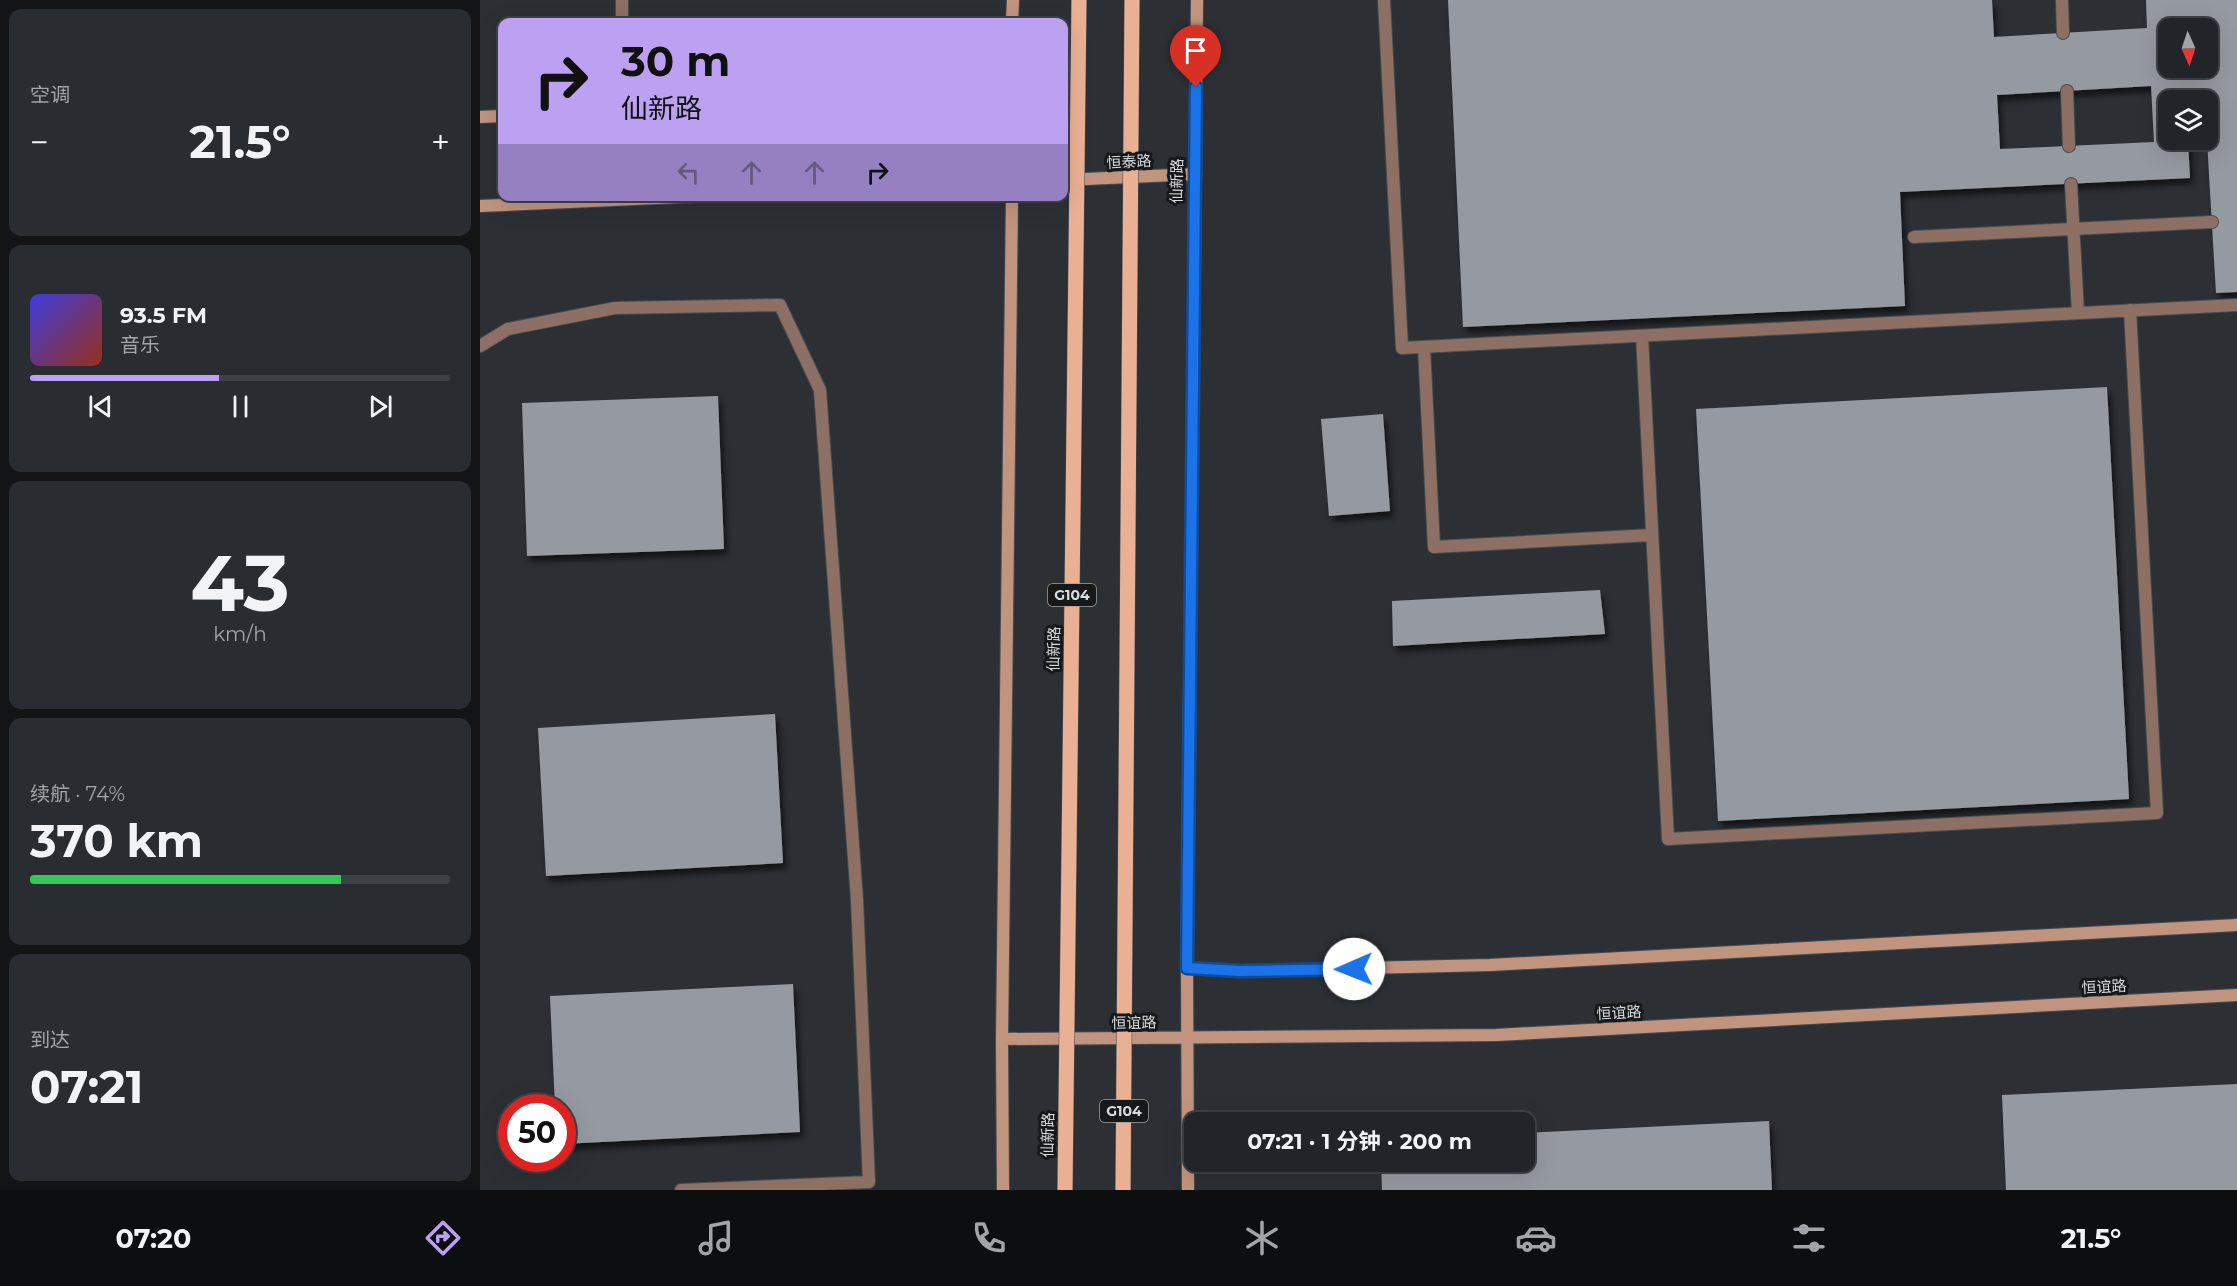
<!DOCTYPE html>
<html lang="zh">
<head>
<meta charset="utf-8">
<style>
  :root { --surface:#212428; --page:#292c30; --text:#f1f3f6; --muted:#a2a4a8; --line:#3e4145; --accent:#bca0f2 }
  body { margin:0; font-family:Montserrat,"Noto Sans SC",sans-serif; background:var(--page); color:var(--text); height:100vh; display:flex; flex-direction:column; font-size:22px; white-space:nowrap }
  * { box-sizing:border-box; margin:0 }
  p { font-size:20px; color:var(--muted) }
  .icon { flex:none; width:33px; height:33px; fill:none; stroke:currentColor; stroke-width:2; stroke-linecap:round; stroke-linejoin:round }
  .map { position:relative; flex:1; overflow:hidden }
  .details { display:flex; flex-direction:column; gap:9px; padding:9px; background:#121416; width:480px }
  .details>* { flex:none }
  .guide { position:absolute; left:18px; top:18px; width:570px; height:183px; border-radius:12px; box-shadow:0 6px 24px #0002,0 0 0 2px var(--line); background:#bca0f2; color:#111; overflow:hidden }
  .needle { width:39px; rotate:177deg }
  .buttons { position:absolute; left:1678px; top:18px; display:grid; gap:12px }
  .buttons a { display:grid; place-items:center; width:60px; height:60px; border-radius:12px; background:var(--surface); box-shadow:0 6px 24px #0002,0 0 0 2px var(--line); font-size:30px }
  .speed { position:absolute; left:18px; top:1094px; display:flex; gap:12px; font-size:30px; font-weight:700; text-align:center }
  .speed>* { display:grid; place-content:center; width:78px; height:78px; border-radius:50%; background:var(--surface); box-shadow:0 6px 24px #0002,0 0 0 2px var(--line); line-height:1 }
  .speed .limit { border:9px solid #d22; background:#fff; color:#111 }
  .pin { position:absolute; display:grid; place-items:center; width:51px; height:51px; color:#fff; margin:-62px -26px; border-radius:50% 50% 50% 0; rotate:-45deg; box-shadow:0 0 6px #0007 }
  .pin .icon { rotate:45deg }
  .me { position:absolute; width:66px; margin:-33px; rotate:269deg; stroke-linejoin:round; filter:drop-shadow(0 0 4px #0008) }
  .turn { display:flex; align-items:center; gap:21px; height:126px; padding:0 24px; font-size:27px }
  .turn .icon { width:78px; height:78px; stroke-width:2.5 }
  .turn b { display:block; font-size:42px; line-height:51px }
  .lanes { display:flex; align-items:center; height:57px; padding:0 24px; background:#0003; justify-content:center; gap:30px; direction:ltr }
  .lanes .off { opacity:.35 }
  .big { font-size:45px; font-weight:700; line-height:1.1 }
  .details .card { flex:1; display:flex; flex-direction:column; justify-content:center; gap:9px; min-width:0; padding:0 21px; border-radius:12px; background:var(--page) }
  .details .dial { align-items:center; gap:0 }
  .dial b { font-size:78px; line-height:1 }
  .song { display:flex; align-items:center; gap:18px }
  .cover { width:72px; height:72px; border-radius:9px; background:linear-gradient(135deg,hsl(240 70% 55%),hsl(10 70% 35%)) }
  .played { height:6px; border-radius:3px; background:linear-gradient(90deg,var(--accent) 45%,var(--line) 45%) }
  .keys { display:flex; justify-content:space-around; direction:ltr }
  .heat { display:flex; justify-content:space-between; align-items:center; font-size:33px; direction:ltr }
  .charge { height:9px; border-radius:4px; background:linear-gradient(90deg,#34c759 74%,var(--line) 0) }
  .trip { position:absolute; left:704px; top:1112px; width:351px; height:60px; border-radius:12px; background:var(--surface); box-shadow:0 6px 24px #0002,0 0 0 2px var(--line); font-weight:700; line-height:60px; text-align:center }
  .tab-bar { display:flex; height:96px; justify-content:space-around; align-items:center; background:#0d0e10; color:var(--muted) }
  .tab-bar .icon { width:42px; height:42px }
  .tab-bar .active { color:var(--accent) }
  .tab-bar b { font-size:27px; color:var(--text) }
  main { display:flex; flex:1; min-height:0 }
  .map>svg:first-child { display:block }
  .building { fill:#959aa0; fill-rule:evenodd; filter:url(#shadow) }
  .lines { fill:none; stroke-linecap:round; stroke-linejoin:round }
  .lane-casing { stroke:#484b50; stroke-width:14 }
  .secondary-casing { stroke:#484b50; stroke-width:14 }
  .lane { stroke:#8d7063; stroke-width:12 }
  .secondary { stroke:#c1947f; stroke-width:12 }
  .primary-bridge-casing { stroke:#484b50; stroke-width:16; stroke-linecap:butt }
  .primary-bridge { stroke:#eab094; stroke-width:15 }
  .route-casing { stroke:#114b97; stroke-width:15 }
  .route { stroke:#1a73e8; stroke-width:10 }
  .labels { text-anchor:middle; stroke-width:6; stroke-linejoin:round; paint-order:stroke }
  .shield { fill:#16181a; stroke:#9ea0a3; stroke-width:1.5 }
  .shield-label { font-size:14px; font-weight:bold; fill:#d8dbde }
  .street-label { font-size:15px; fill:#d8dbde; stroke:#16181a }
</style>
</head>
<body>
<main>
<section class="details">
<div class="card"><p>空调</p>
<div class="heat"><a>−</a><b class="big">21.5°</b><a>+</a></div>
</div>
<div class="card">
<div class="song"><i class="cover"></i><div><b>93.5 FM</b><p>音乐</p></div></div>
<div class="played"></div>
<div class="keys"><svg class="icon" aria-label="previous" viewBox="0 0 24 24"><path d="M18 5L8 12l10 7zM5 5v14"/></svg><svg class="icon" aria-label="pause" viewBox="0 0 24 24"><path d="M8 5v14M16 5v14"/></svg><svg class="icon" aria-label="next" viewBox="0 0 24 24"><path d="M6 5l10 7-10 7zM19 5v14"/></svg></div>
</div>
<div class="card dial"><b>43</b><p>km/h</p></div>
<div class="card"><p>续航 · 74%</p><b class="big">370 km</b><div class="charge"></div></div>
<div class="card"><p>到达</p><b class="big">07:21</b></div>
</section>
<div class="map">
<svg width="1757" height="1190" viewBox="0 0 1757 1190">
  <defs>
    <filter id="shadow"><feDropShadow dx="3.5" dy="6" stdDeviation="3" flood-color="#0009"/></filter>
  </defs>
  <rect width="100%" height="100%" fill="#2c3035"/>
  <path class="building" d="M968,0H1512L1514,37L1667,28L1666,0H1757V292L1736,293L1727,140L1728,100H1689V140H1708L1710,178L1420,192L1425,306L983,327ZM1689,28H1728V68H1689ZM1671,86L1674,142L1520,149L1517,95Z
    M1627,387L1649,799L1238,821L1216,409Z
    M238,396L244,549L47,556L42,403Z
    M903,414L910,511L849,516L841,419Z
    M1120,590L1125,634L913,646L912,601Z
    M295,714L303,863L66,876L58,728Z
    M313,984L320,1132L82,1144V1107H75L70,996Z
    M1757,1084V1190H1526L1522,1095Z
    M1289,1121L1292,1190H902L901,1161H1044V1133Z"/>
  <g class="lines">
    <g class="lane-casing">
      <path id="lane" d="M142,0V22
        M904,0L922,348L1757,305
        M1582,0L1583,33
        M1587,91L1589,146
        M1591,184L1598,313
        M1434,237L1732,222
        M1162,336L1188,839L1677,813L1650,310
        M0,346L28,329L135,308L300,305L340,390L377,900L389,1182L201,1190
        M944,347L954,547L1172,535"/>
    </g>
    <g class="secondary-casing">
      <path id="secondary" d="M532,22L533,0
        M0,117L22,116
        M584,180L716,174
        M0,206L221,196
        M707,968L760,971L1010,965L1757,925
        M522,1039L1016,1035L1757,995
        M523,1190L522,1039L532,196
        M708,1190L707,968L717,0"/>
    </g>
    <use href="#lane" class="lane"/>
    <use href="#secondary" class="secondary"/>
    <g class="primary-bridge-casing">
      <path id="primary-bridge" d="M585,1190L599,0
        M643,1190L652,0"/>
    </g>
    <use href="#primary-bridge" class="primary-bridge"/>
  </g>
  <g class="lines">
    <g class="route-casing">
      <path id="route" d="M716,87L707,968L760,971L874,969"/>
    </g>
    <use href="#route" class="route"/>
  </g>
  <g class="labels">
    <g class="shield">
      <rect x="568" y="584" width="48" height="22" rx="4.5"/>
      <rect x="620" y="1100" width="48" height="22" rx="4.5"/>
    </g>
    <g class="shield-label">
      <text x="592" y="600">G104</text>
      <text x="644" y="1116">G104</text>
    </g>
    <g class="street-label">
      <text transform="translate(649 162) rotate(-3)" y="5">恒泰路</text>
      <text transform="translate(697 181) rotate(-89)" y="5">仙新路</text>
      <text transform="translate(574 649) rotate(-89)" y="5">仙新路</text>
      <text transform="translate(1624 987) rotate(-3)" y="5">恒谊路</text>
      <text transform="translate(1139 1013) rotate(-3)" y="5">恒谊路</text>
      <text transform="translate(654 1023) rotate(-1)" y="5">恒谊路</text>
      <text transform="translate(568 1135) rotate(-89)" y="5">仙新路</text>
    </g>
  </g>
</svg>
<div class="buttons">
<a><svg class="needle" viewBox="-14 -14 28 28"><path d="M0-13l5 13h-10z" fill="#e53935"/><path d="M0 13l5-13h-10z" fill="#a2a4a8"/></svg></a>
<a><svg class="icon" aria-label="layers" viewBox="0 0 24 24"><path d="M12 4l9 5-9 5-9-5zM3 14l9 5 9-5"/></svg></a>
</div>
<div class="speed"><div class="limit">50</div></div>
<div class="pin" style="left:716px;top:87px;background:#d93025"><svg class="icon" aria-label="arrive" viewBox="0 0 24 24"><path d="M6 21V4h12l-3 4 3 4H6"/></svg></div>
<svg class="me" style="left:874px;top:969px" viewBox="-20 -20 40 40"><circle r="19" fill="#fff"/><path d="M0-13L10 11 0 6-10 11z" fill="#1a73e8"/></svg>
<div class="trip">07:21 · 1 分钟 · 200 m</div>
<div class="guide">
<div class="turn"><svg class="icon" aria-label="right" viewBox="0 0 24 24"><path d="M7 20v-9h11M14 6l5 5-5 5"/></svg><div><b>30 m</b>仙新路</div></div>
<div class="lanes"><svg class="icon off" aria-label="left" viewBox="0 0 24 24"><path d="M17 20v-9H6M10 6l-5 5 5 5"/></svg><svg class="icon off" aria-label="ahead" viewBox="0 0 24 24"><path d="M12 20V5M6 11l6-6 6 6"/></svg><svg class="icon off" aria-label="ahead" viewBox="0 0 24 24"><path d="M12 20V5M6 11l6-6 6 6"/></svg><svg class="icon" aria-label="right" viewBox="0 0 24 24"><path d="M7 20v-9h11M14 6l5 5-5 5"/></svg></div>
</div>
</div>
</main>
<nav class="tab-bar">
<b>07:20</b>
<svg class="icon active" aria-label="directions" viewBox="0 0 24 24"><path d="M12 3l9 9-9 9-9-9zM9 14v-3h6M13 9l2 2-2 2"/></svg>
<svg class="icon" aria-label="music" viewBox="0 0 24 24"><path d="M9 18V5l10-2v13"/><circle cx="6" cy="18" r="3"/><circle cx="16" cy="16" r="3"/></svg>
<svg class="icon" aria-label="phone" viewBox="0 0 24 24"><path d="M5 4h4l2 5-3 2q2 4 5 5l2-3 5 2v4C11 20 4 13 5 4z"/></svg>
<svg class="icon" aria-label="climate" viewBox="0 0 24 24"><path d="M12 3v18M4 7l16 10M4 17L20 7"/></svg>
<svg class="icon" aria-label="car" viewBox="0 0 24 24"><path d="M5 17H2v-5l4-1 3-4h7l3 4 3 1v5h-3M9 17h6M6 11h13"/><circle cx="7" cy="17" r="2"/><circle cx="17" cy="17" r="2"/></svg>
<svg class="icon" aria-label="filters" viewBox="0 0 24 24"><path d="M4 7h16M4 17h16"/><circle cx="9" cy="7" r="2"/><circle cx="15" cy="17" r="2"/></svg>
<b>21.5°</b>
</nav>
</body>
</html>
